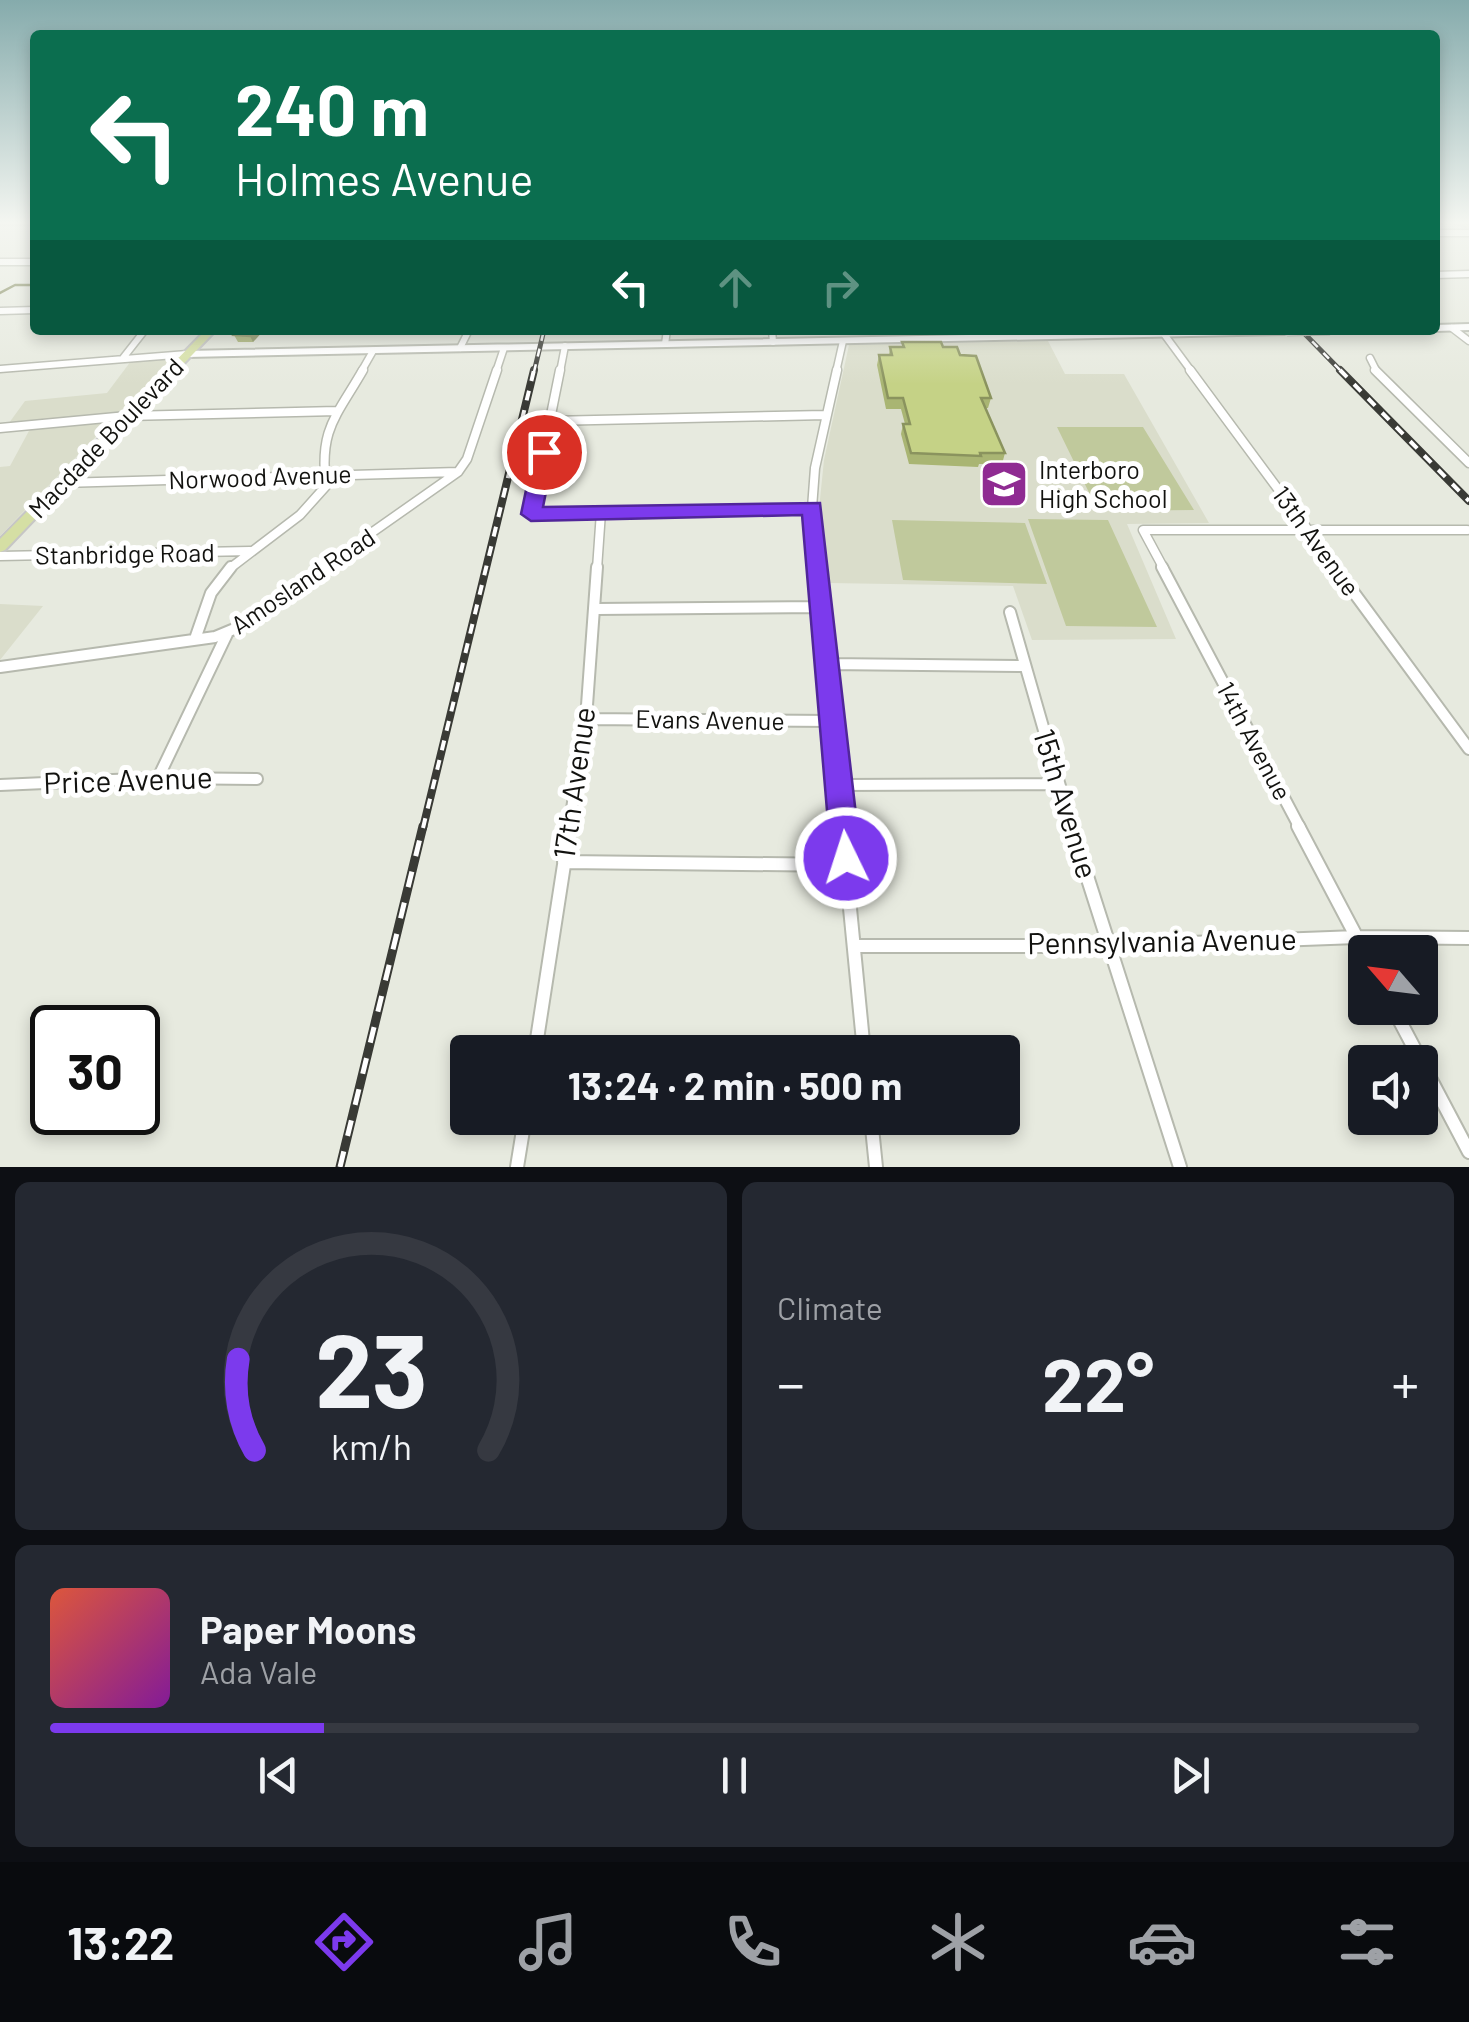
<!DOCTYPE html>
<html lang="en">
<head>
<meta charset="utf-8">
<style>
  :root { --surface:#171b24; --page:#242831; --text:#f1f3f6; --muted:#9ea1a6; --line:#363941; --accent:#7c3aed }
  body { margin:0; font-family:Barlow,sans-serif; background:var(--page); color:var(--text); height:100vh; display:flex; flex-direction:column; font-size:38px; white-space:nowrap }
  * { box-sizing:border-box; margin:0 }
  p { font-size:32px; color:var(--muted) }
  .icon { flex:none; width:55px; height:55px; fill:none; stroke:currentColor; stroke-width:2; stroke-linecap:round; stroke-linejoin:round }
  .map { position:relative; height:1167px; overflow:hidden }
  .panel { display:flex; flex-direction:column; gap:15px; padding:15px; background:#0d0f14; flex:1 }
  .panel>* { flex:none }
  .hud { position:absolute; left:30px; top:30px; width:1410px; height:305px; border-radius:10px; box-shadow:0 5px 15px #0003; background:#0b6e4f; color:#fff; overflow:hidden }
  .needle { width:65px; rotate:298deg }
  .controls { position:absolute; left:1348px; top:935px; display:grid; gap:20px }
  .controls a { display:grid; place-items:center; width:90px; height:90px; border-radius:10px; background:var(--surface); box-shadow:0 5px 15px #0003; font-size:50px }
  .speed { position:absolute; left:30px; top:1005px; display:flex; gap:20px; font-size:50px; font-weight:700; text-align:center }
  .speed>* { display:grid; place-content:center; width:130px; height:130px; border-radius:50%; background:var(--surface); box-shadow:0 5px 15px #0003; line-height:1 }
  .speed .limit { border:5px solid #111; border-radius:15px; background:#fff; color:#111 }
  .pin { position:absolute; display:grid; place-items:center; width:85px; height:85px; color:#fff; margin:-42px; border:5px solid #fff; border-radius:50%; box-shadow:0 2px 10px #0007 }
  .me { position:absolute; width:110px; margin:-55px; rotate:356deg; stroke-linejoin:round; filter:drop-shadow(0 0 8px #0008) }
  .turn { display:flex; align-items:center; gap:35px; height:210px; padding:0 40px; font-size:45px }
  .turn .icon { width:130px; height:130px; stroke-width:2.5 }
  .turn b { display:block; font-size:70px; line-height:85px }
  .lanes { display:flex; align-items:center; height:95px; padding:0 40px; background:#0003; justify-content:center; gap:50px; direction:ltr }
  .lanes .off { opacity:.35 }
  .big { font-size:75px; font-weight:700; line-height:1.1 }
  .panel .widget { flex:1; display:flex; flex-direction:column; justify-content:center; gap:15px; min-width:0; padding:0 35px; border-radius:15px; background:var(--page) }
  .panel .dial { align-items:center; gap:0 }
  .dial svg { height:260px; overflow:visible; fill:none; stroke:var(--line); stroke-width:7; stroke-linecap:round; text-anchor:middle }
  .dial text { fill:var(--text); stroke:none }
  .song { display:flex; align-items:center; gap:30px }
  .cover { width:120px; height:120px; border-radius:15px; background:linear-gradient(135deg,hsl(10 70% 55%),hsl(290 70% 35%)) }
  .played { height:10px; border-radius:5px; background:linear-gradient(90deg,var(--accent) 20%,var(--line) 20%) }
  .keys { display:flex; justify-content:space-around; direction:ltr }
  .heat { display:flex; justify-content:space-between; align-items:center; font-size:55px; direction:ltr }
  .panel .tiles { flex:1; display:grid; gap:15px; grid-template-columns:1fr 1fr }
  .widget:last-child { grid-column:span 2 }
  .trip { position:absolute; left:450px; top:1035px; width:570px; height:100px; border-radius:10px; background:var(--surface); box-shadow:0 5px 15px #0003; font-weight:700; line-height:100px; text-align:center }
  .dock { display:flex; height:160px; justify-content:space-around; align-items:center; background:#090b0e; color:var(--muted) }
  .dock .icon { width:70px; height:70px }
  .dock .selected { color:var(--accent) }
  .dock b { font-size:45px; color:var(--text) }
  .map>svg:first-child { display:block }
  .built { fill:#daddcb }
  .green { fill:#c0c99c }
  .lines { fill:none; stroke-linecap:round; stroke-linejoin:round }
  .stream { stroke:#6c743f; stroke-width:2.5 }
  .street-far3-casing { stroke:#b6b9ae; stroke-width:9 }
  .street-far2-casing { stroke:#b6b9ae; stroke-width:11 }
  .street-far1-casing { stroke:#b6b9ae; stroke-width:14 }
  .street-casing { stroke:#b6b9ae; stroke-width:16 }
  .secondary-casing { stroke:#b6b9ae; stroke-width:4 }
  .primary-casing { stroke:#c6c6c5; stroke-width:4 }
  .street-far3 { stroke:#fff; stroke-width:6 }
  .street-far2 { stroke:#fff; stroke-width:8 }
  .street-far1 { stroke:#fff; stroke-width:10 }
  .street { stroke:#fff; stroke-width:12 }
  .secondary { fill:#fff; fill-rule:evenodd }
  .primary { fill:#d5dfa4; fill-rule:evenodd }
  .rail-far2-casing { stroke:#393a35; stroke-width:5 }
  .rail-far1-casing { stroke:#393a35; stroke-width:8 }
  .rail-casing { stroke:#393a35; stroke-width:9 }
  .rail-far2 { stroke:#fff; stroke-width:2.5; stroke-dasharray:8; stroke-linecap:butt }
  .rail-far1 { stroke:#fff; stroke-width:4; stroke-dasharray:10; stroke-linecap:butt }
  .rail { stroke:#fff; stroke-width:5; stroke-dasharray:16; stroke-linecap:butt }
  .secondary-bridge-casing { stroke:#b6b9ae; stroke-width:11; stroke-linecap:butt }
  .secondary-bridge { stroke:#fff; stroke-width:9 }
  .wall { fill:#a9b573 }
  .shaded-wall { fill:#8a935e }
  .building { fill:#c5d286; stroke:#8a935e; stroke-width:2.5 }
  .route { fill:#7c3aed; stroke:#51269a; stroke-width:2.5 }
  .labels { text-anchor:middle; stroke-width:10; stroke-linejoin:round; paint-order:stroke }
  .street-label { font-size:25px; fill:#12120f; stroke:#fff }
  .poi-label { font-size:25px; fill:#12120f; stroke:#fff; text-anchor:start }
  .near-street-label { font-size:30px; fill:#12120f; stroke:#fff }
</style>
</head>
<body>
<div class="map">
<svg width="1469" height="1167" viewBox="0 0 1469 1167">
  <rect width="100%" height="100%" fill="#e7eadf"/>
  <path class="built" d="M1048,341L1065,374H1124L1209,523L1127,524L1176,639L1032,640L1013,586L829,583L819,509L824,460L849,345Z
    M167,357L172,360L120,413L9,423L25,401L107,393L131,361Z
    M110,422L0,536V467L10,466L30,429Z
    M0,604L43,606L0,660Z"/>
  <path class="green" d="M1143,427L1194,510L1098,511L1057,427Z
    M1028,519L1108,520L1157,627L1066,626Z
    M892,520L1025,523L1047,584L903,580Z"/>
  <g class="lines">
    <path class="stream" d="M0,293L15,285H35"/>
    <g class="street-far3-casing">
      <path id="street-far3" d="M0,221H35
        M1435,233H1469
        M0,262H35
        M1435,275L1469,274
        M0,311L35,310
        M1452,328L1469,341
        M772,330L773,342
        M1164,334L1192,372
        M665,344L667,330
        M460,348L469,330
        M123,358L145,330
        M1370,358L1377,372
        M0,369L187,354
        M361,372L373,351
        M496,372L504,348
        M560,372L565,346
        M836,372L843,341"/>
    </g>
    <g class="street-far2-casing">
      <path id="street-far2" d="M560,370L531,514L812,508
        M1190,370L1337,569
        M1375,370L1469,463
        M550,421L825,415
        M0,428L127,416L337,411
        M62,483L458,472
        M0,556L250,551
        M229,569L300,515L326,486C319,429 336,417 363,370
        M320,569L458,472L467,459L497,370
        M597,569L601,512
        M818,569L812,508L815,468L837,370
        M1164,569L1143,530H1467"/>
    </g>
    <g class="street-far1-casing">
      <path id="street-far1" d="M818,567L843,828
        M1162,567L1300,828
        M1335,567L1469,749
        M597,609L820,607
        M1010,612L1072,828
        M195,639L211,593L231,567
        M827,664L1024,666
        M0,667L215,637L239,627L324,567
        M586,719L834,721
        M158,778L227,634
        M0,785L158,778L257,779
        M840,785L1058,784
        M569,828L586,719L597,567"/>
    </g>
    <g class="street-casing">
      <path id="street" d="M842,826L864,1052
        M1071,826L1180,1167
        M1298,826L1365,953
        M564,862L846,865
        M856,946H1108L1357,937L1469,938
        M1393,1008L1469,1152
        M535,1052L570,826
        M871,1118L876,1167
        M517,1167L525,1118"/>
    </g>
    <g class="secondary-casing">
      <path id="secondary" d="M1469,324V330L1435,331L1433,330H1435V325Z
        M1209,330L1291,331L1287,334L187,357L182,354L187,351Z
        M1326,330H1353C1347,334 1332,334 1326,330Z"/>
    </g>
    <g class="primary-casing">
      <path id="primary" d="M1454,221L1469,222V227L1455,223Z
        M206,330H216L5,550L0,552V539Z"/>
    </g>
    <use href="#street-far3" class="street-far3"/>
    <use href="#street-far2" class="street-far2"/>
    <use href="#street-far1" class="street-far1"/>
    <use href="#street" class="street"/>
    <use href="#secondary" class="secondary"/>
    <use href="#primary" class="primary"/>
    <g class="rail-far2-casing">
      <path id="rail-far2" d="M1301,330L1342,372
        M534,372L544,330"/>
    </g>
    <g class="rail-far1-casing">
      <path id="rail-far1" d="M1340,370L1469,501
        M423,828L534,370"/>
    </g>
    <g class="rail-casing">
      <path id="rail" d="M340,1167L423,826"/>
    </g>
    <use href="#rail-far2" class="rail-far2"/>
    <use href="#rail-far1" class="rail-far1"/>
    <use href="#rail" class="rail"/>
    <g class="secondary-bridge-casing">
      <path id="secondary-bridge" d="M1287,331L1330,330"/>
    </g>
    <use href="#secondary-bridge" class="secondary-bridge"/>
  </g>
  <path class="wall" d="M239,330H264L253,342H238L234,335Z
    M902,342L943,347L960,355L991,398L988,408H985L1005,453L1002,464H979L978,467L909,464L901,434L903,424H905L901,409H886L877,365L879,355H889L890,347H902Z"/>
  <path class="shaded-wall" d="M1435,221H1447L1445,223L1435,227Z
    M255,330H264L253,342L250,336Z"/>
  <path class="building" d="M239,330H255L250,336L234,335Z
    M902,342H941L943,347H957L960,355L976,356L991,398H981L1005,453H980L981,456L911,453L903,424H910L903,398H888L879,355H892L890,347H904Z"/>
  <linearGradient id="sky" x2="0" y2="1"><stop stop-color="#85abac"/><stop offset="0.58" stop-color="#f4f6f1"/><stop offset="1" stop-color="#f4f6f1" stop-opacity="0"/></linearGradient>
  <rect width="1469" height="384" fill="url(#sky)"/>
  <path class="route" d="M544,446L554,452L543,507L820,503L861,858L856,868L846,872L835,868L831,858L802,515L531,521L521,514L534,452Z"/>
  <defs>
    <g id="school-square" transform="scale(2.5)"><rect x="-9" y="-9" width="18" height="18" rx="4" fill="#8f2b92" stroke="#fff"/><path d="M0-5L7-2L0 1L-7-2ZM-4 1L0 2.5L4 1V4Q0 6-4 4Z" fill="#fff"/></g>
  </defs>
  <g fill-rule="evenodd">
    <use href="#school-square" x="1004" y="484"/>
  </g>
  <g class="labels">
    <g class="street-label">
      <text transform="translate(106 438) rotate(-46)" y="9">Macdade Boulevard</text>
      <text transform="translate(260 477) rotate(-2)" y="9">Norwood Avenue</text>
      <text transform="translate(1316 541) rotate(54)" y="9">13th Avenue</text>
      <text transform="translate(125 554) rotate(-1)" y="9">Stanbridge Road</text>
      <text transform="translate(303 581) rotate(-34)" y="9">Amosland Road</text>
      <text transform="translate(710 720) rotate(1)" y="9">Evans Avenue</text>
      <text transform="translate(1254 741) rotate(62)" y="9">14th Avenue</text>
    </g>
    <g class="poi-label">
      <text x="1039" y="479">Interboro<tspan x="1039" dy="29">High School</tspan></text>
    </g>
    <g class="near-street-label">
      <text transform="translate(128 781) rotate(-2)" y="10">Price Avenue</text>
      <text transform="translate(575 783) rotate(-82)" y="10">17th Avenue</text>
      <text transform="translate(1065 804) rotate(73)" y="10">15th Avenue</text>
      <text transform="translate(1162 942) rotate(-1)" y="10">Pennsylvania Avenue</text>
    </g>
  </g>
</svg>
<div class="controls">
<a><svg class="needle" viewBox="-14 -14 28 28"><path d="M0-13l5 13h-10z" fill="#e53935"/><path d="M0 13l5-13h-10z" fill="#9ea1a6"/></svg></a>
<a><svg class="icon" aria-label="sound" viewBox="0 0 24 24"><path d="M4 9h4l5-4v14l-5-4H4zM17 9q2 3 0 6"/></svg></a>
</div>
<div class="speed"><div class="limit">30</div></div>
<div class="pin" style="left:544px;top:452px;background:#d93025"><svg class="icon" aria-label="arrive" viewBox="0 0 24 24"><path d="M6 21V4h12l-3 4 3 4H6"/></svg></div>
<svg class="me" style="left:846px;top:858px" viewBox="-20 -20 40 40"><circle r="17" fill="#7c3aed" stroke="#fff" stroke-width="3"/><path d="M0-11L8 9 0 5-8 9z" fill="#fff"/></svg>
<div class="trip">13:24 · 2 min · 500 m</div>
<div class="hud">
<div class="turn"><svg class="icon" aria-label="left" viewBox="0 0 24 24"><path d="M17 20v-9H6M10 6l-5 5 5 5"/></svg><div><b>240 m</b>Holmes Avenue</div></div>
<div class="lanes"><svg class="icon" aria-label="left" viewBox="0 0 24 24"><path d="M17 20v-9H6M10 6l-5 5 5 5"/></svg><svg class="icon off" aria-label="ahead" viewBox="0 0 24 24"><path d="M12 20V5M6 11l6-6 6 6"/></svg><svg class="icon off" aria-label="right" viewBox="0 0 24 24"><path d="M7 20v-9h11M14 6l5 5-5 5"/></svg></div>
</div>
</div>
<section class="panel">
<div class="tiles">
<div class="widget dial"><svg viewBox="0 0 100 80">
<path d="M14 69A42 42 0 1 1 86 69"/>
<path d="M14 69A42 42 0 0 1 9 41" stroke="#7c3aed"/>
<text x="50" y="56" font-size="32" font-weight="700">23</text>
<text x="50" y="72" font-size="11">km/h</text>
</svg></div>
<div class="widget"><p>Climate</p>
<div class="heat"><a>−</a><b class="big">22°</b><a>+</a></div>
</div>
<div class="widget">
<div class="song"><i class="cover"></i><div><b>Paper Moons</b><p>Ada Vale</p></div></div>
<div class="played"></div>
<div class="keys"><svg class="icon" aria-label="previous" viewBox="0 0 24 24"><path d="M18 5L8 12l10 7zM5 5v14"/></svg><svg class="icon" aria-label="pause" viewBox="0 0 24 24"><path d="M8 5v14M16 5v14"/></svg><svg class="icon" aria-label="next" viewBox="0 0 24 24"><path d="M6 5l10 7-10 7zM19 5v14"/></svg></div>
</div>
</div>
</section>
<nav class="dock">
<b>13:22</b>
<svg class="icon selected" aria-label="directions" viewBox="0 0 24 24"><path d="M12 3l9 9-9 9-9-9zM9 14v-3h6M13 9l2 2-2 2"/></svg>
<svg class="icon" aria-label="music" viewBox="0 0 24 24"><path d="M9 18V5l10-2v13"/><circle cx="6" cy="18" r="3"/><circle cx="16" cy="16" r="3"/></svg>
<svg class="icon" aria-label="phone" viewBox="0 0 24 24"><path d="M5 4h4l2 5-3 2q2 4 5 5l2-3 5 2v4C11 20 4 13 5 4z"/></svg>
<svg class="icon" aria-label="climate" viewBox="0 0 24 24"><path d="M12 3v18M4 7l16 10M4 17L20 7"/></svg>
<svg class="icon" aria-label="car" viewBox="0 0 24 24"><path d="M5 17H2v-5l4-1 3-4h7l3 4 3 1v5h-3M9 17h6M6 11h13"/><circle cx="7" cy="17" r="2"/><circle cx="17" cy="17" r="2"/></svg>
<svg class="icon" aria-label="filters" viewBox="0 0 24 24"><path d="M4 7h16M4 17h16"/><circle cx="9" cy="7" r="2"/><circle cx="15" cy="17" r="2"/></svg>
</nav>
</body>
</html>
